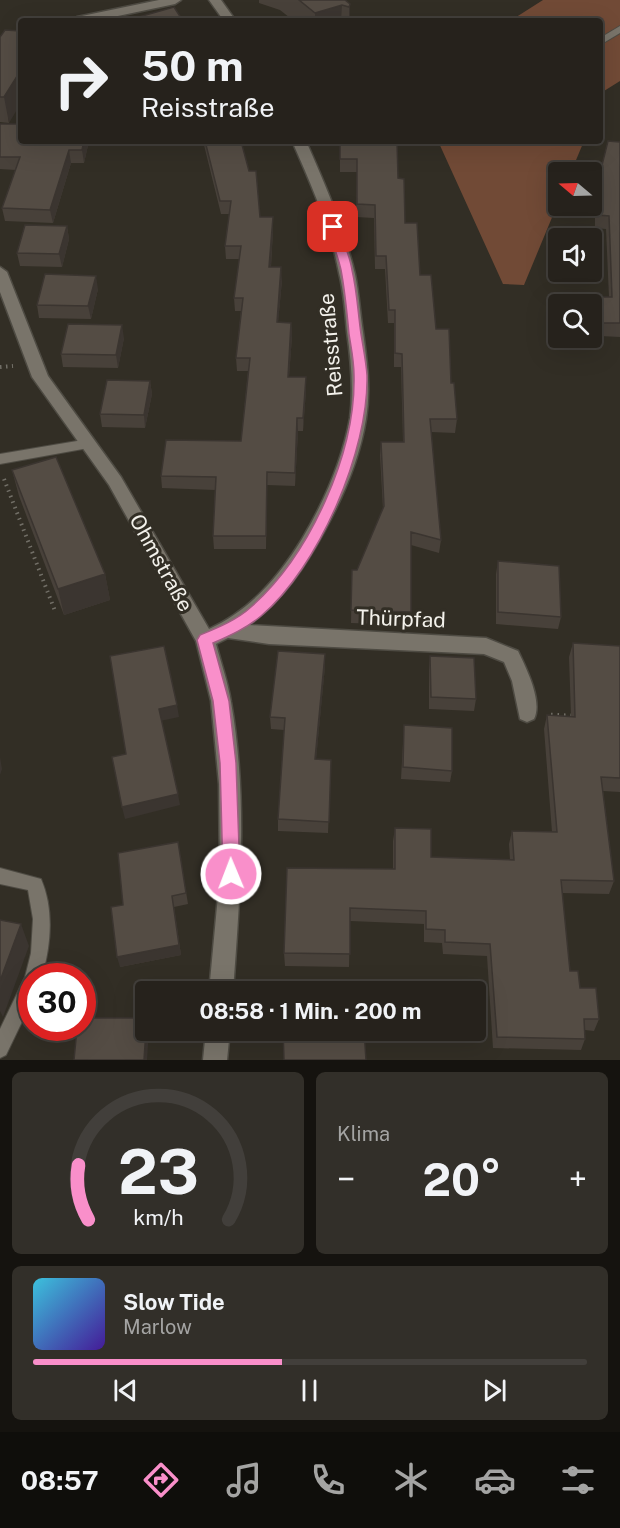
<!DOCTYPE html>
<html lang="de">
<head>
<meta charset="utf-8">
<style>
  :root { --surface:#26221c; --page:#322f29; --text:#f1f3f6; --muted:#a4a4a3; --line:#423f3b; --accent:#f98fca }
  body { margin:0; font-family:"Public Sans",sans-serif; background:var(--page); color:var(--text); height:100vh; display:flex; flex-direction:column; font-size:22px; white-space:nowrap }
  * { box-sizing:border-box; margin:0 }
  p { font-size:20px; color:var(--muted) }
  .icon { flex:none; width:33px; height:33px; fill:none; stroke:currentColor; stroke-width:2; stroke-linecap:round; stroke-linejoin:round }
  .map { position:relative; height:1060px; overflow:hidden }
  .sheet { display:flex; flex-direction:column; gap:12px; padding:12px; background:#15130f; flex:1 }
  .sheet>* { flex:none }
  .guide { position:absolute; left:18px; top:18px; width:585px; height:126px; border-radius:6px; box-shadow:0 6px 24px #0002,0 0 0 2px var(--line); background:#26221c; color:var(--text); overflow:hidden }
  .needle { width:39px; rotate:289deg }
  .fabs { position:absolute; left:548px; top:162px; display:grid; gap:12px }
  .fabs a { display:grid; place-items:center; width:54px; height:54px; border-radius:6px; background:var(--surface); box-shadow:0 6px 24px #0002,0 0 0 2px var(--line); font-size:30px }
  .speed { position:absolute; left:18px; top:963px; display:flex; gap:12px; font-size:30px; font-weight:700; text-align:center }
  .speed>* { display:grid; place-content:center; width:78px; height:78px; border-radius:50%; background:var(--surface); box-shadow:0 6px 24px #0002,0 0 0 2px var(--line); line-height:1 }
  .speed .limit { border:9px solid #d22; background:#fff; color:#111 }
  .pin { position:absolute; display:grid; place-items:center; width:51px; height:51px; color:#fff; margin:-26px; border-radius:12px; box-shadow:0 3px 9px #0006 }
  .me { position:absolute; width:66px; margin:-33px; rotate:359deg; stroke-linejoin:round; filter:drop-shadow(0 0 4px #0008) }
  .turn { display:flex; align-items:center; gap:21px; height:126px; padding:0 24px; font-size:27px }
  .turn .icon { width:78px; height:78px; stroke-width:2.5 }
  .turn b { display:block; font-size:42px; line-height:51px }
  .big { font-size:45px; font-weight:700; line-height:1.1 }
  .sheet .card { flex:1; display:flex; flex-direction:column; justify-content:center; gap:9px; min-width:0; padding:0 21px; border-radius:9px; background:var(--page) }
  .sheet .dial { align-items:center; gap:0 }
  .dial svg { height:156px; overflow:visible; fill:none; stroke:var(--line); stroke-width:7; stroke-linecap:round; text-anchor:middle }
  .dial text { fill:var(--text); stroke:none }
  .song { display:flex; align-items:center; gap:18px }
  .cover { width:72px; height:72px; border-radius:9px; background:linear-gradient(135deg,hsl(190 70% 55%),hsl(260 70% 35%)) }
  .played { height:6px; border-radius:3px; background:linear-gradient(90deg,var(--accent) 45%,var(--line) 45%) }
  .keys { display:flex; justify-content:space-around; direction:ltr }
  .heat { display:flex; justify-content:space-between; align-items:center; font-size:33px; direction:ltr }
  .sheet .tiles { flex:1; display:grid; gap:12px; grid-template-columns:1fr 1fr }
  .card:last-child { grid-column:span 2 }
  .trip { position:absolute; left:135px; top:981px; width:351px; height:60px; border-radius:6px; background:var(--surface); box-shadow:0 6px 24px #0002,0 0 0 2px var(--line); font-weight:700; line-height:60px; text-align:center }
  .dock { display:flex; height:96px; justify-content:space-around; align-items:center; background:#0f0e0b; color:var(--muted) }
  .dock .icon { width:42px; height:42px }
  .dock .on { color:var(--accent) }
  .dock b { font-size:27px; color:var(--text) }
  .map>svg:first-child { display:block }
  .green { fill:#714a36 }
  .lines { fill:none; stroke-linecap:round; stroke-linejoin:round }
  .service-casing { stroke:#4e4b43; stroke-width:2 }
  .minor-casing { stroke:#4e4b43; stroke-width:3 }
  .path-far1 { stroke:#726f67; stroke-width:4; stroke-dasharray:1.5 4.5; stroke-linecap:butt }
  .path { stroke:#726f67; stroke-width:4.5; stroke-dasharray:1.5 5; stroke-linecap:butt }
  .service { fill:#79746a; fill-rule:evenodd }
  .minor { fill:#79746a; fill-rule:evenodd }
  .wall { fill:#48413a }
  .shaded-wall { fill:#3b3530 }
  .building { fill:#544c44; stroke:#3b3530; stroke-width:1.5 }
  .route { fill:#f98fca; stroke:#a25d83; stroke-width:1.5 }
  .labels { text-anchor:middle; stroke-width:6; stroke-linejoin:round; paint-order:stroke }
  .street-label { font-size:21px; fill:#f3f1eb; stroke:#322e25 }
</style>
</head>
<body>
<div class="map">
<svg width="620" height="1060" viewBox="0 0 620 1060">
  <rect width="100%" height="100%" fill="#322e25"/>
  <path class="green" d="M543,0H620V81L604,91L600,101V21H510Z
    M438,141H584L571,172H558V203L524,285L503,284Z"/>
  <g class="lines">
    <g class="service-casing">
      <path id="service" d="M620,26V33L600,45V38Z
        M89,439L95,444L94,447L0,464V454Z
        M0,868L41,879C54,909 51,945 42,976H32V1001L6,1055L0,1058V1029L25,977L31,953L33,919L28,890L0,884Z"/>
    </g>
    <g class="minor-casing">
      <path id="minor" d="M159,0H181L175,4L94,21H71L77,17Z
        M209,0H221L236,21H224Z
        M292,141H306C325,184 344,228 355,274C359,293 360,313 363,332C367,361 371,390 366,419C360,458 344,495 325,530C305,567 283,600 249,625L486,638L518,651C526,668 543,701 534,719L527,722L520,719L512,681L504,662L484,654L269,644L228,638L216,644C221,663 228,682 231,702C248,798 240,895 233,992H209L220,874L219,784L211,701L196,641L109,485L32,377L0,292V267L7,272L48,376L121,477L209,629C250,610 278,578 302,539C324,502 342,461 350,418C354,389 351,360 347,332C345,312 344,292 339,273C330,227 311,184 292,141Z
        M206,1030H230L227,1060H203Z"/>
    </g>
    <path class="path-far1" d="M0,367L13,366
      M4,479L55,611"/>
    <path class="path" d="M551,715L574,716"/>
    <use href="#service" class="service"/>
    <use href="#minor" class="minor"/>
  </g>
  <path class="wall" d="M259,0H345L350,4V21H294L280,10L259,3Z
    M0,37L9,123L0,122Z
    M0,124L89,141L84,163H71L53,223L5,221L2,208L16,170L0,169Z
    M203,141H241L260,217H273V230L271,267L282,280L278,322L291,323L292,336L289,377L306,390L303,431H298L295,486L267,485L266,549H214L213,536L215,490L162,488L161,476L241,441L248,371H237L236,358L241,311H235L234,298L240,259H226L225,246L229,214H221Z
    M340,141L398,178L405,223L451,383L457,419L455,433L431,432L441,540L439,553L411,545V612L409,625L351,623L352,570H357L383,509L380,455L381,442H403L401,367H394V323H388L385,269H375L374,218L356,217L357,172H340Z
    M620,142V337L600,336L597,310L600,297H609L606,229L595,228V193L598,181Z
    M67,226L69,239L62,267L20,266L17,253Z
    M98,289L91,319L39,318L37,305Z
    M124,338L118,368L63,367L61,354Z
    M150,381L152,394L145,428L102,427L100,414Z
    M12,470L105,574L110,600L64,615L19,496Z
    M498,561L561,617L558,629L496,624V574Z
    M573,643L620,646V792L603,791L614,881L609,894L562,893L570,971L599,1019L594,1031L585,1030V1039L581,1050L493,1048L487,956L443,954L442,943L424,942V924L350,921L349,967L285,966L284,953L393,869V841L395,828L431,857L510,860L509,844L512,831L552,832L544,729L547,715L571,716L569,657Z
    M325,654V666L316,759L331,760L328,833L278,831V819L284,730L271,729L270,717Z
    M430,656L476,699L474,711L429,709V669Z
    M404,725L452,771L450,782L401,779Z
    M178,842L188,904L174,907L181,955L120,967L123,905Z"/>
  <path class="shaded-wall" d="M350,4V21H349V7Z
    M342,5L341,21H315V13Z
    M21,70V103L9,123L4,97Z
    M84,141H89L84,163L82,150Z
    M69,150L71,163L53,223L50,210Z
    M273,217V230L270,280L269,267Z
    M67,226L69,239L62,267L59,254Z
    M281,267L282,280L277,335V322Z
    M96,276L98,289L91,319L88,306Z
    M291,323L292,336L288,390V377Z
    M122,325L124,338L118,368L116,355Z
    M306,377V390L303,431V418Z
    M150,381L152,394L145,428L144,415Z
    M297,418L298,431L295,486V473Z
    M105,574L110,600L64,615L58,589Z
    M325,654V666L315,771V759Z
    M177,705L179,717L160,721L159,709Z
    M0,757L2,769L0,775Z
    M178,794L180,805L125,819L122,807Z
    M174,907L181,955L120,967L117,957Z
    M21,924L29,946L3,1017L0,1011V981Z
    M146,1030H149L147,1060H144Z"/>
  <path class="building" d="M299,0H345L350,4L349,7L342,5L315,13Z
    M174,7L183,21L128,20Z
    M5,30L21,31V70L4,97H0V37Z
    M0,124H21V141H84L82,150H69L50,210L2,208L20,157H0Z
    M205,141H241L249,171H256L260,217H273L269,267H281L277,322L291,323L288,377H306L303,418H297L295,473L267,472L266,536H213L216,477L161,476L166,440L241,441L250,358H236L243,298H234L241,246H225L231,201H220Z
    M340,141H397L398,178L404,179L405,223H417L420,275H431L436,329H449L451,383H454L457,419H430L441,540L411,532V612L351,610L352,570H357L384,506L381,442H404L402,354L395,353V310H389L386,256H376L375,205L357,204V159H340Z
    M608,141L620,142V323H603L600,297H612L609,216L598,215V181Z
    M25,225L67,226L59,254L17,253Z
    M45,274L96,276L88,306L37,305Z
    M68,324L122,325L116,355L61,354Z
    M107,380L150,381L144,415L100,414Z
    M56,457L105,574L58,589L12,470Z
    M498,561L559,566L561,617L498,612Z
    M573,643L620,646V778L601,777L614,881L561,880L570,971H578L580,988H596L599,1019H584L585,1039L497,1037L490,944L445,942V930L426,929V911L350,908V954L284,953L287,868L395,869V828L431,829V857L514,860L512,831L557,832L547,715L575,717Z
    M164,646L177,705L159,709L178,794L122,807L112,757L126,754L110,656Z
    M278,651L325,654L315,759L331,760L329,822L278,819L285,718L270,717Z
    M430,656L474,658L476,699L431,697Z
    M404,725L452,728V771L403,767Z
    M178,842L186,893L172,896L179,945L117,957L111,907L123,905L118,853Z
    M0,920L21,924L0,981Z
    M82,1018H146V1030L144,1060H74L77,1028H82Z
    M283,1030H364L366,1060H284Z"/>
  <path class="route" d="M333,224L338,227C343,241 350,256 352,270C357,291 358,313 361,334C363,347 366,361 367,375C369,450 319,567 261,616C247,628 229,636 213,643L229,701L236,763L240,874L237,879L231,881L225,879L223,874L220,763L213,701L197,640L200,635C217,628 237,620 251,607C310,555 356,453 354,375C354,361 351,347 349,334C347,313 345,291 341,270C338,256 332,241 327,227Z"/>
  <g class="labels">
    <g class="street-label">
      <text transform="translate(331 345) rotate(-95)" y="7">Reisstraße</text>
      <text transform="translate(161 563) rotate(61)" y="7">Ohmstraße</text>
      <text transform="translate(401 619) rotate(2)" y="7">Thürpfad</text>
    </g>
  </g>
</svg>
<div class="fabs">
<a><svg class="needle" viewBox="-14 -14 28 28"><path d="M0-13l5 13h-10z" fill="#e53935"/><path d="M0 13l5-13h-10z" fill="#a4a4a3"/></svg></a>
<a><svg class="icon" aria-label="sound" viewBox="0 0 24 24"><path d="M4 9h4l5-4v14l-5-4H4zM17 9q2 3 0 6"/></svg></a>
<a><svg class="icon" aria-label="search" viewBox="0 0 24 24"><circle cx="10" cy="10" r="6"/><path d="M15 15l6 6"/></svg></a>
</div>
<div class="speed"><div class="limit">30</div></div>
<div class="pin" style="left:333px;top:227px;background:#d93025"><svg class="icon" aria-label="arrive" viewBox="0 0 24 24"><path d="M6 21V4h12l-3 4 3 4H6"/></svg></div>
<svg class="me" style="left:231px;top:874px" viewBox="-20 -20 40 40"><circle r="17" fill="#f98fca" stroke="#fff" stroke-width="3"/><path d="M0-11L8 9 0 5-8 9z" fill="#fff"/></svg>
<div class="trip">08:58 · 1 Min. · 200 m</div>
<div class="guide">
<div class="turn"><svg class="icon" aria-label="right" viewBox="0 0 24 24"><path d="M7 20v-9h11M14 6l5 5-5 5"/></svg><div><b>50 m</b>Reisstraße</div></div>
</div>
</div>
<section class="sheet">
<div class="tiles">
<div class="card dial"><svg viewBox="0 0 100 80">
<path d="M14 69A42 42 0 1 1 86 69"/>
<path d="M14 69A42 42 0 0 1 9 41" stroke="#f98fca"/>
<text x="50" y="56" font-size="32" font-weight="700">23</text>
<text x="50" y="72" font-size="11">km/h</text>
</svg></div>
<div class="card"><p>Klima</p>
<div class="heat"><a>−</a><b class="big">20°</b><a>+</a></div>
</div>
<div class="card">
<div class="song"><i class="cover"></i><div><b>Slow Tide</b><p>Marlow</p></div></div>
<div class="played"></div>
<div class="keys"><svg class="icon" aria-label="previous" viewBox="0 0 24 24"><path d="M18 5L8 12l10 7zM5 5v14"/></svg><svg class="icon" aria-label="pause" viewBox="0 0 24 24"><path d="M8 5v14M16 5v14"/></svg><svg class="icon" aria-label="next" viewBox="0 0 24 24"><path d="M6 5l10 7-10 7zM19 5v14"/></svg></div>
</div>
</div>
</section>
<nav class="dock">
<b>08:57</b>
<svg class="icon on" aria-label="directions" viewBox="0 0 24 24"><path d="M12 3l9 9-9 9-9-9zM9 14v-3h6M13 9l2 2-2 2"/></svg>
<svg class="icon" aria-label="music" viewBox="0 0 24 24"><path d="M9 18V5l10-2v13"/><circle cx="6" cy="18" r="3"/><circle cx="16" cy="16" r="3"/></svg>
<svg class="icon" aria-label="phone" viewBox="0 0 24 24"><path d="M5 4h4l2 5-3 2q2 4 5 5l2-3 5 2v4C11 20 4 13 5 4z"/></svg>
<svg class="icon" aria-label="climate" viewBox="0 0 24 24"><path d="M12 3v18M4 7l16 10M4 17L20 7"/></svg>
<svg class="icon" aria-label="car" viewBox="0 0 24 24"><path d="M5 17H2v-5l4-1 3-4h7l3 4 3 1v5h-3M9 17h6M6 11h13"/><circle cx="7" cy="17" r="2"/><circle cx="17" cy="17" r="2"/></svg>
<svg class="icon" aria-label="filters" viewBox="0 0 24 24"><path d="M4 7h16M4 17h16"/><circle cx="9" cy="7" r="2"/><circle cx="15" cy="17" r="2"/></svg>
</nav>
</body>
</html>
